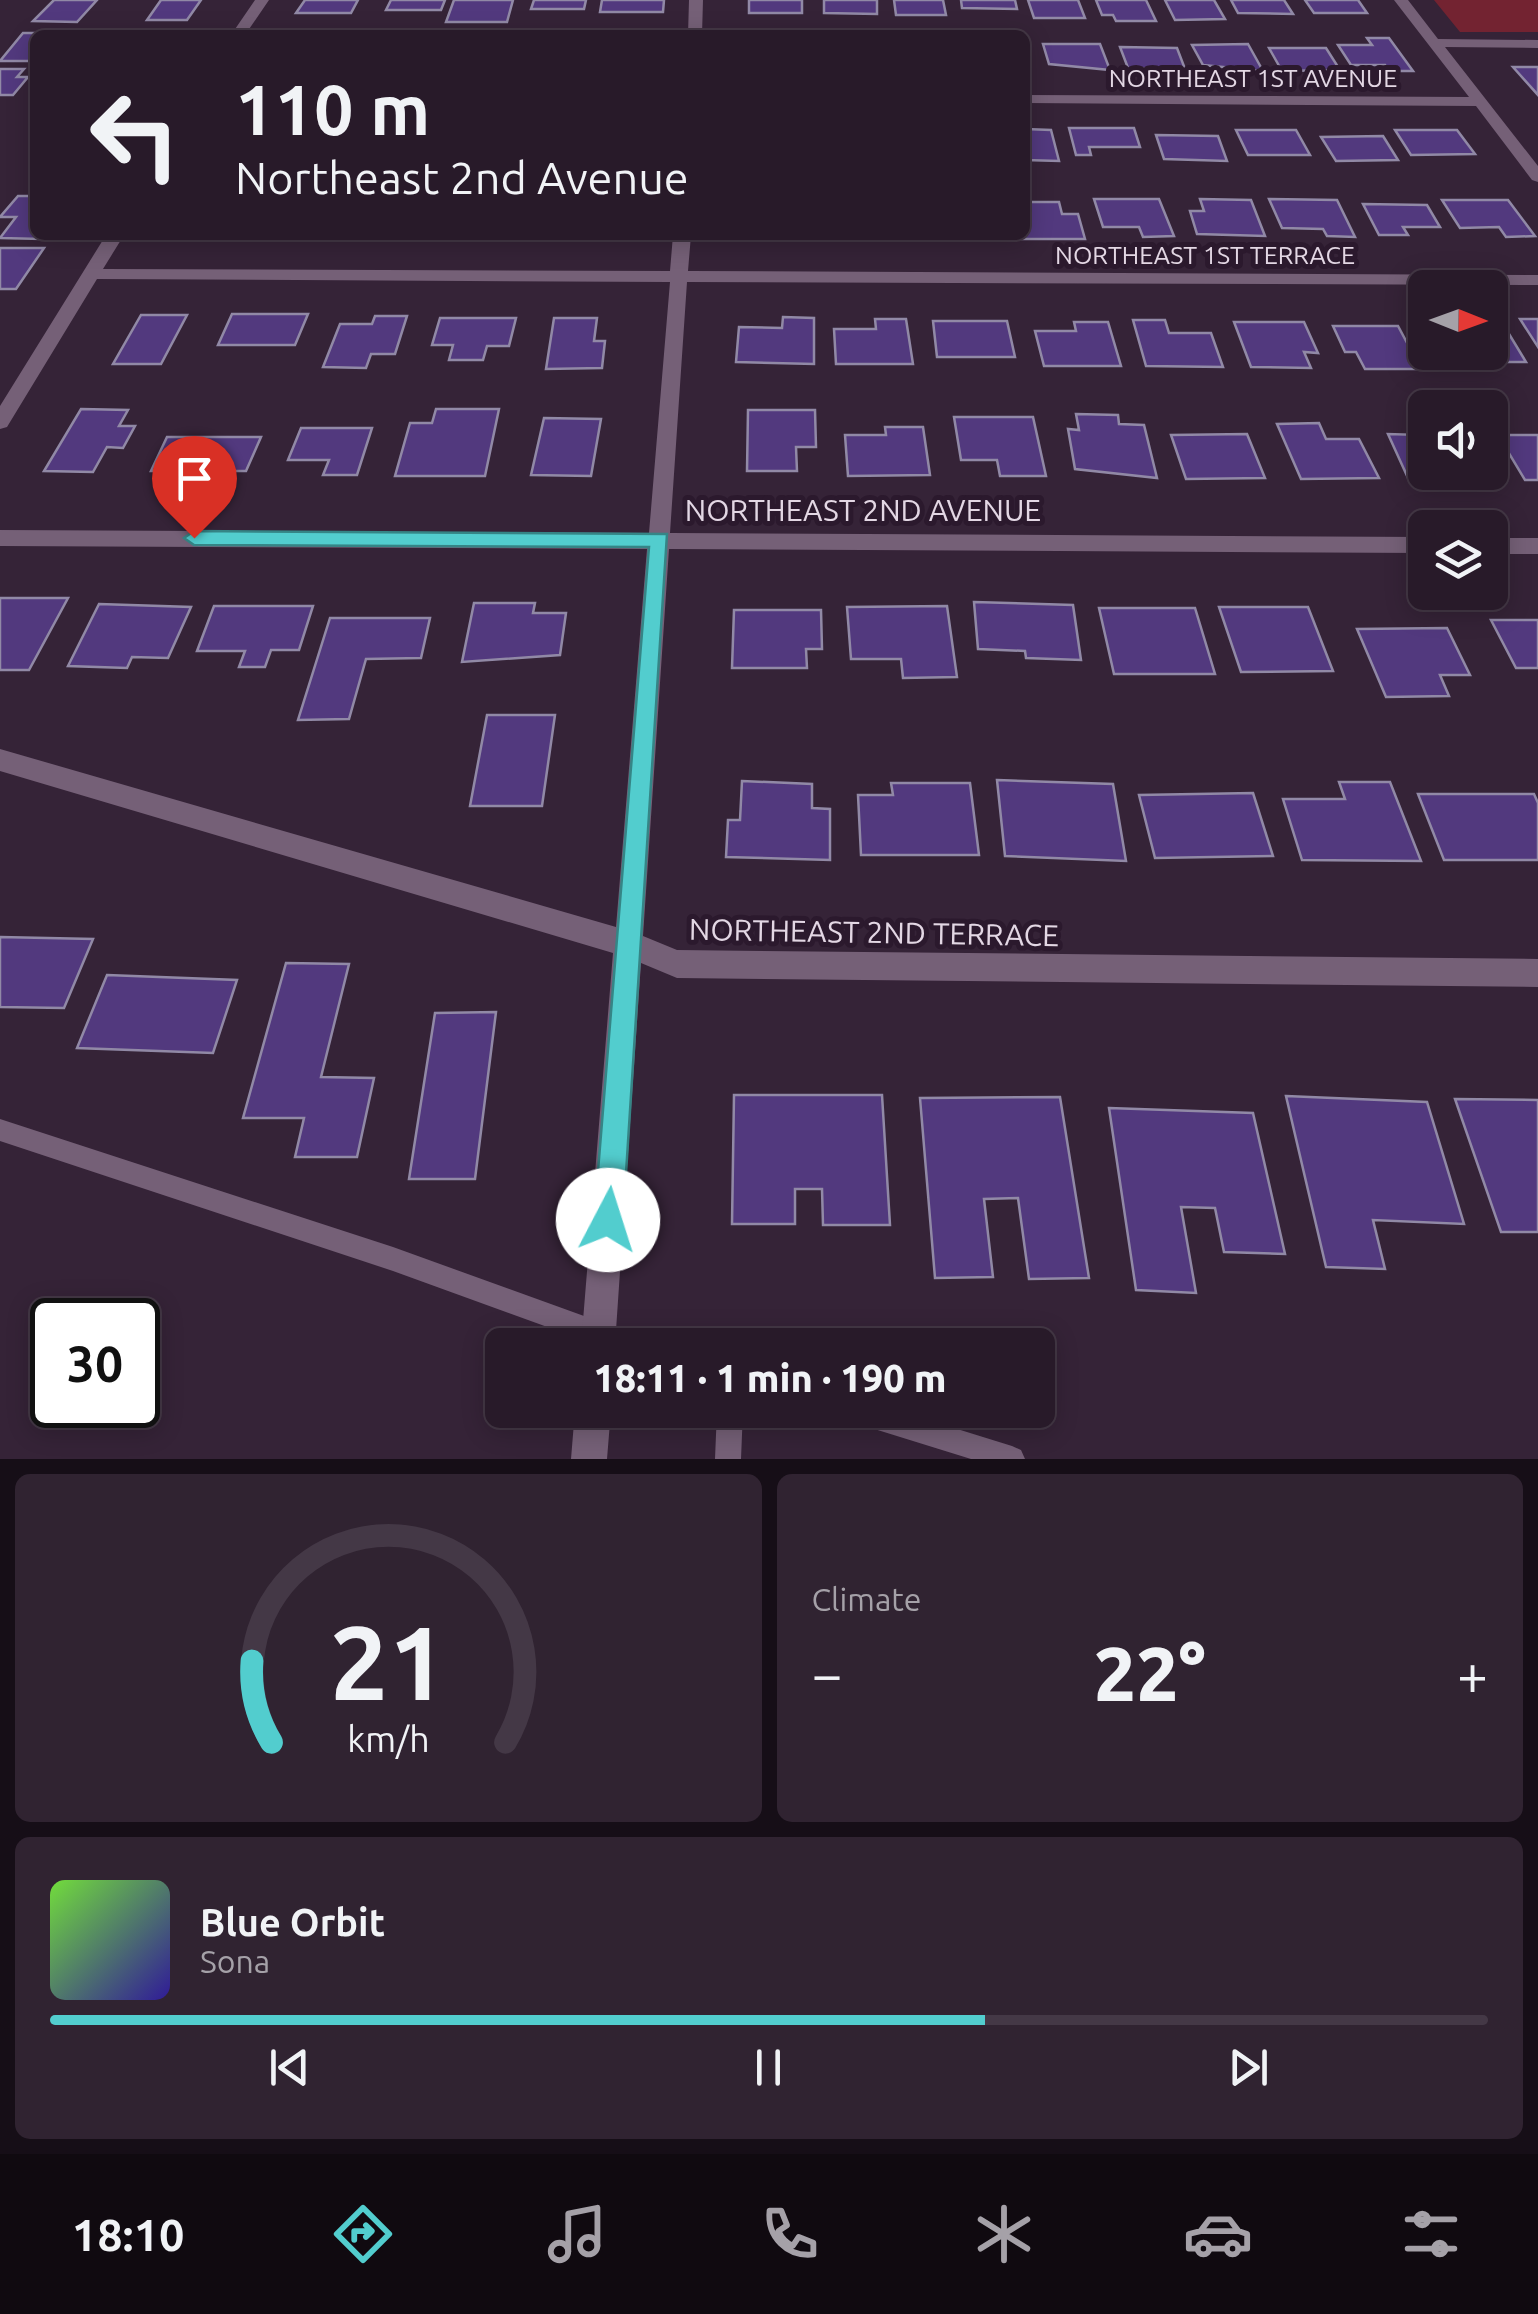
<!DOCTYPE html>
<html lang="en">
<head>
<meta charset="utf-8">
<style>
  :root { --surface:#281a29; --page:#302331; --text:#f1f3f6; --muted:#a5a1a8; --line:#443846; --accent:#52cdce }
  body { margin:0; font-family:Ubuntu,sans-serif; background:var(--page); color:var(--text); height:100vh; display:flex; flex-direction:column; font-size:38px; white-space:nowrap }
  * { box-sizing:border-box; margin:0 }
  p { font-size:32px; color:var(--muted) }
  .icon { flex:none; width:55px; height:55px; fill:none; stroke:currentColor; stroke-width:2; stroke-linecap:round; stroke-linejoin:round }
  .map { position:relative; height:1459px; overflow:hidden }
  .drawer { display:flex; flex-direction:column; gap:15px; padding:15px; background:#160e17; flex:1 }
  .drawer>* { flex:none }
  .banner { position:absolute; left:30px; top:30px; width:1000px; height:210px; border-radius:15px; box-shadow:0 5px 25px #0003,0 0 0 2px var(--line); background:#281a29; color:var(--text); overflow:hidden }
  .needle { width:65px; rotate:91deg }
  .controls { position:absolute; left:1408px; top:270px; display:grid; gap:20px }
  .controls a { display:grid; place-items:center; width:100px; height:100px; border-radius:15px; background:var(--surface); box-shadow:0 5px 25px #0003,0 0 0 2px var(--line); font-size:50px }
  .speed { position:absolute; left:30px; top:1298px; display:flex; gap:20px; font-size:50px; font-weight:700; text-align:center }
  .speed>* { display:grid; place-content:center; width:130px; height:130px; border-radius:50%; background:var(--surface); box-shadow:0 5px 25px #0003,0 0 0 2px var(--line); line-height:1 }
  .speed .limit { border:5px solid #111; border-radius:15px; background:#fff; color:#111 }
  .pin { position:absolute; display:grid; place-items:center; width:85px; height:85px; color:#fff; margin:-102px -42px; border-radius:50% 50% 50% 0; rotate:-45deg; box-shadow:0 0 10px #0007 }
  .pin .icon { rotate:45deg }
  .me { position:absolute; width:110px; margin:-55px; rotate:5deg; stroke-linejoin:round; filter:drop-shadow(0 0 8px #0008) }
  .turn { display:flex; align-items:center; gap:35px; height:210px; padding:0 40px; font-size:45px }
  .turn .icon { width:130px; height:130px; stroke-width:2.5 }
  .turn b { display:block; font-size:70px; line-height:85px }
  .big { font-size:75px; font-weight:800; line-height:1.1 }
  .drawer .tile { flex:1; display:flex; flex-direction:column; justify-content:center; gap:15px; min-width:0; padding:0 35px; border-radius:15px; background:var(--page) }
  .drawer .dial { align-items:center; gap:0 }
  .dial svg { height:260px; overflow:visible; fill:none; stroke:var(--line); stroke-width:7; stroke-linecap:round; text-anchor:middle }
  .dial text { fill:var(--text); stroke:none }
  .song { display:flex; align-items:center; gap:30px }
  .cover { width:120px; height:120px; border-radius:15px; background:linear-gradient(135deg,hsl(100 70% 55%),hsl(250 70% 35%)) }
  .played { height:10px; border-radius:5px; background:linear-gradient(90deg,var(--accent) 65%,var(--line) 65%) }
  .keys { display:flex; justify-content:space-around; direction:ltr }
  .heat { display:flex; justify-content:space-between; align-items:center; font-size:55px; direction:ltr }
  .drawer .tiles { flex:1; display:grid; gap:15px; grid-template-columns:1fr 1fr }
  .tile:last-child { grid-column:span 2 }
  .trip { position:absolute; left:485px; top:1328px; width:570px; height:100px; border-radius:15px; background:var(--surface); box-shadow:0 5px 25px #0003,0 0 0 2px var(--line); font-weight:800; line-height:100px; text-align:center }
  .tabs { display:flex; height:160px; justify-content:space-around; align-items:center; background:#100a10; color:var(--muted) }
  .tabs .icon { width:70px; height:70px }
  .tabs .on { color:var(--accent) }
  .tabs b { font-size:45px; color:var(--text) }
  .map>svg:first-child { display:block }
  .green { fill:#732331 }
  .building { fill:#52397e; stroke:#9189a6; stroke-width:2.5 }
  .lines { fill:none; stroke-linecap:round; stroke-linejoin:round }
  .lane { fill:#756077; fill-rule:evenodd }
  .street { fill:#756077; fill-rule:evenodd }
  .route { fill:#52cdce; stroke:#358586; stroke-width:2.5 }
  .labels { text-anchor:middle; stroke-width:10; stroke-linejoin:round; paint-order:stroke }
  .far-street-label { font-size:25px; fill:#e3d7e4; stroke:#2b192d }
  .street-label { font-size:30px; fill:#e3d7e4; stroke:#2b192d }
</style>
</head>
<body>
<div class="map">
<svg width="1538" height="1459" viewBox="0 0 1538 1459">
  <rect width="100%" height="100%" fill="#352337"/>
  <path class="green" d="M1434,0H1538V32H1460Z"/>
  <path class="building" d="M54,0H97L77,22L33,21Z
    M161,0H201L187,20H147Z
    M305,0H358L351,13H296Z
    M391,0H445L441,10H386Z
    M454,0H513L507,22H446Z
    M534,0H586L584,9H531Z
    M602,0H664L663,12H600Z
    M749,0H802V13H749Z
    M824,0H877V14L824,13Z
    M894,0H943L946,15H896Z
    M961,0H1015L1017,9L962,8Z
    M1028,0H1078L1085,18H1034Z
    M1096,0H1146L1156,21H1116L1113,15H1102Z
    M1165,0H1214L1225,19L1175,20Z
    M1231,0H1284L1293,14L1238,13Z
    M1305,0H1358L1367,13H1314Z
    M23,33H64L35,35V61H0Z
    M1367,38H1389L1413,71H1389L1385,65H1351L1338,45H1372Z
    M1043,44H1100L1110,70L1049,64Z
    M1248,44L1263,71L1203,65L1192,45Z
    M1120,47L1177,48L1185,69L1128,68Z
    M1269,48H1326L1340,70L1282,71Z
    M1513,67H1538V95Z
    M0,69H24L17,77H28L13,95H0Z
    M1069,128H1134L1140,147H1089L1091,155H1076Z
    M1025,129L1051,130L1059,161L1025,160Z
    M1236,130H1296L1310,155H1248Z
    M1395,130H1457L1475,154L1411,155Z
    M1156,135L1218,136L1227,161L1164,159Z
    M1383,136L1398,160L1336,161L1321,137Z
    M18,196H35V235H45L42,239L0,238L16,217H0Z
    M1094,199H1159L1174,236L1143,237L1139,227H1103Z
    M1200,199L1251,200L1265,236L1197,234L1190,211H1204Z
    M1269,199L1337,200L1355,237L1327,236L1323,229L1282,228Z
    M1442,200H1508L1535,236L1506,237L1499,227L1460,228Z
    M1025,202H1059L1062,214H1078L1085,239H1016L1015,235H1025Z
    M1363,204L1427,205L1440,227H1403L1408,235H1379Z
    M0,248H44L16,289H0Z
    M232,314H308L295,345H218Z
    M141,315H187L161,364H113Z
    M375,316H407L395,354H371L366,368L323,367L340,324H372Z
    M783,317L814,318V364L736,362L739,327L782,328Z
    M440,318H516L509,346H487L483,360H449L453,345H432Z
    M554,318H597L594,341H605L602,368L546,369Z
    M875,319H906L913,364H836L834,329H876Z
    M1520,319H1538V347Z
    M1133,320H1165L1169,333H1211L1223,367L1146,366Z
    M933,321H1007L1015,357H937Z
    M1074,322H1108L1121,366H1044L1035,331H1076Z
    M1234,322H1304L1318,353L1304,352L1311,368L1251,367Z
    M1490,323L1503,324L1526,362H1504L1501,355L1455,354L1490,352Z
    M1333,326H1398L1421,369H1365L1356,352H1345Z
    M81,409L128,410L119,426H135L123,448L107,447L93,472L44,471Z
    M436,409H499L485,476H395L410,423H432Z
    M748,410H815L816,447H796L797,471H747Z
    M1076,414L1118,415L1119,424L1144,425L1157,478L1075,469L1068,429L1079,430Z
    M954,417H1033L1046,476H1000L997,460H961Z
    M544,418L601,419L591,476L531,475Z
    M1414,421H1425V472H1488L1492,480L1408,478L1388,434L1420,435Z
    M1319,423L1326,439H1359L1379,478L1301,479L1277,424Z
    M885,427H923L930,475L848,476L845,435H886Z
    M301,428H372L357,475H323L329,460H288Z
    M1247,434L1265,478L1186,479L1171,435Z
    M1498,435H1538V480H1525Z
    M167,437H261L246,471H151Z
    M0,598H68L29,670H0Z
    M974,602L1073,605L1081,660L1026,658L1025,651L978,649Z
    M474,603H535L533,613H566L560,655L462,662Z
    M99,604L191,607L168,658L132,657L127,668L68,666Z
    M214,606H313L299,650H271L265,667H239L245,651H197Z
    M947,606L957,677L903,678L901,659H851L847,607Z
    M1219,607H1308L1333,671L1241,672Z
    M1099,608H1195L1215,674H1114Z
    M734,610H821L822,649H806L807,668H732Z
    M330,618H430L421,658L366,659L349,719L298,720Z
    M1491,620H1538V668H1516Z
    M1447,628L1470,675H1440L1449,696L1386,697L1357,629Z
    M487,715H555L542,806H470Z
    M997,780L1113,784L1126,861L1005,856Z
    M742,781L812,784V808L830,809V860L726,857L728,820H740Z
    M1339,782H1390L1421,861L1302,860L1283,799H1345Z
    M891,783H970L979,855H861L858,795H893Z
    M1253,793L1273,856L1155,858L1139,795Z
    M1418,794H1534L1538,803V860H1444Z
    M0,937L93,939L64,1008L0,1007Z
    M286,963L349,964L321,1077L374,1078L357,1157H295L304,1118H243Z
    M107,975L237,980L213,1053L77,1048Z
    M496,1012L475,1179H409L435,1013Z
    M734,1095H882L890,1225H823L822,1189H795V1224H732Z
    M1286,1096L1427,1102L1464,1224L1373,1220L1385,1269L1326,1267Z
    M1060,1097L1089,1278L1029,1279L1018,1198L984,1199L993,1277L935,1278L920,1098Z
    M1455,1099L1538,1100V1232H1501Z
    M1109,1108L1253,1113L1285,1254L1224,1252L1215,1208L1181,1207L1196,1293L1136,1290Z"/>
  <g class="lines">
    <path class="lane" d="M0,1119L393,1247L631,1333L640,1336L643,1345H597L393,1271L0,1141Z
      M717,1410H743L741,1459H715Z
      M842,1410H896L1012,1446L1021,1450L1025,1459H971L855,1423L846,1419Z"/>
    <path class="street" d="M255,0H269L245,35H231Z
      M689,0H703L702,35H688Z
      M1394,0H1408L1438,39L1538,40V48L1445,47L1538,166V182L1532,180L1476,106L1025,103V95L1469,97Z
      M106,235H124L103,269L670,271L673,235H691L688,271L1538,275V285L687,282L670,533L1425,537V553L669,549L643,936L677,950L1538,959V987L677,978L641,963L615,1345H581L613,953L0,771V749L616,927L647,549L0,546V530L649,533L670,282L97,279L7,427L0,429V406Z
      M1490,538H1538V554H1490Z
      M575,1410H611L607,1459H571Z"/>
  </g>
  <path class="route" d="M194,531L667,534L623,1220L619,1231L608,1235L598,1231L594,1220L649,547L194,545L184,538Z"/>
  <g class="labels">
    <g class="far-street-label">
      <text x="1253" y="87">NORTHEAST 1ST AVENUE</text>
      <text x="1205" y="264">NORTHEAST 1ST TERRACE</text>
    </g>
    <g class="street-label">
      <text x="863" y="521">NORTHEAST 2ND AVENUE</text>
      <text transform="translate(874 933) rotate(1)" y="10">NORTHEAST 2ND TERRACE</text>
    </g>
  </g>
</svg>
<div class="controls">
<a><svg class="needle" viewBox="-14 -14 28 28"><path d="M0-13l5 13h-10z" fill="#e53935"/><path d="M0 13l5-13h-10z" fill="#a5a1a8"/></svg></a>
<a><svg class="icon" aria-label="sound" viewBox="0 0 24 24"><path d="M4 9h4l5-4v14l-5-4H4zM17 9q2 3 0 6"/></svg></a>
<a><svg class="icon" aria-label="layers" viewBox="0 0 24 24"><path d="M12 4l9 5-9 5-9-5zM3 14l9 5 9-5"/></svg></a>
</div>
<div class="speed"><div class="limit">30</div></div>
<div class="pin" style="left:194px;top:538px;background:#d93025"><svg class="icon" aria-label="arrive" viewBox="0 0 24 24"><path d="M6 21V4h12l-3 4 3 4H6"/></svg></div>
<svg class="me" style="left:608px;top:1220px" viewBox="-20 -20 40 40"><circle r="19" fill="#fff"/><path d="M0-13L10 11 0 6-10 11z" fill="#52cdce"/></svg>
<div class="trip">18:11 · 1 min · 190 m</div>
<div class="banner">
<div class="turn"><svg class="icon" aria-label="left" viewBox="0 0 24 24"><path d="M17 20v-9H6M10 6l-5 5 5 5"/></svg><div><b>110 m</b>Northeast 2nd Avenue</div></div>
</div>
</div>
<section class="drawer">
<div class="tiles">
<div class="tile dial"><svg viewBox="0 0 100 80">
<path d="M14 69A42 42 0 1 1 86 69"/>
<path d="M14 69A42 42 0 0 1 8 44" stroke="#52cdce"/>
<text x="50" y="56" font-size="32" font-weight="700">21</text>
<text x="50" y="72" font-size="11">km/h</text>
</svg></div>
<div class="tile"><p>Climate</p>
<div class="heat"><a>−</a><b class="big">22°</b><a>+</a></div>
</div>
<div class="tile">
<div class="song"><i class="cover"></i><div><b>Blue Orbit</b><p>Sona</p></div></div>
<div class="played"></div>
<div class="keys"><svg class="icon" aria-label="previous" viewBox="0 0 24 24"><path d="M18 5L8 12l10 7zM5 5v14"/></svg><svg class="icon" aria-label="pause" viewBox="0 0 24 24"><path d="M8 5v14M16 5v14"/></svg><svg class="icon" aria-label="next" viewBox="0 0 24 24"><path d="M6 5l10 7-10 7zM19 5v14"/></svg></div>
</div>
</div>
</section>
<nav class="tabs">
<b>18:10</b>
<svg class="icon on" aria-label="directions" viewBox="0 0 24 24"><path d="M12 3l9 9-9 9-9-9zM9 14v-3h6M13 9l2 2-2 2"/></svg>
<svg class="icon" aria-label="music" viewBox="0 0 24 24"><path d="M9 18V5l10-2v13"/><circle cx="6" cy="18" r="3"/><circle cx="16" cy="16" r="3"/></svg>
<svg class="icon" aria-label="phone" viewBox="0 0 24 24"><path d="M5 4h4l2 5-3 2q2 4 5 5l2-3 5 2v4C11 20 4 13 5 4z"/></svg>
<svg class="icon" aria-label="climate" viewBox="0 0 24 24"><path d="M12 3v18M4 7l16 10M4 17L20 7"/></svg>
<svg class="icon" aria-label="car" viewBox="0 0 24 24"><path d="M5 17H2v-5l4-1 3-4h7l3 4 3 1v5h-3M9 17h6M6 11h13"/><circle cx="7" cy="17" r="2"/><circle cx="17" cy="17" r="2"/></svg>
<svg class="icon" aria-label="filters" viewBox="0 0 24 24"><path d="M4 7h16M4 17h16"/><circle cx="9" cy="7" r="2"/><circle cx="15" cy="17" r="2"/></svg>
</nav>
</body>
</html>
